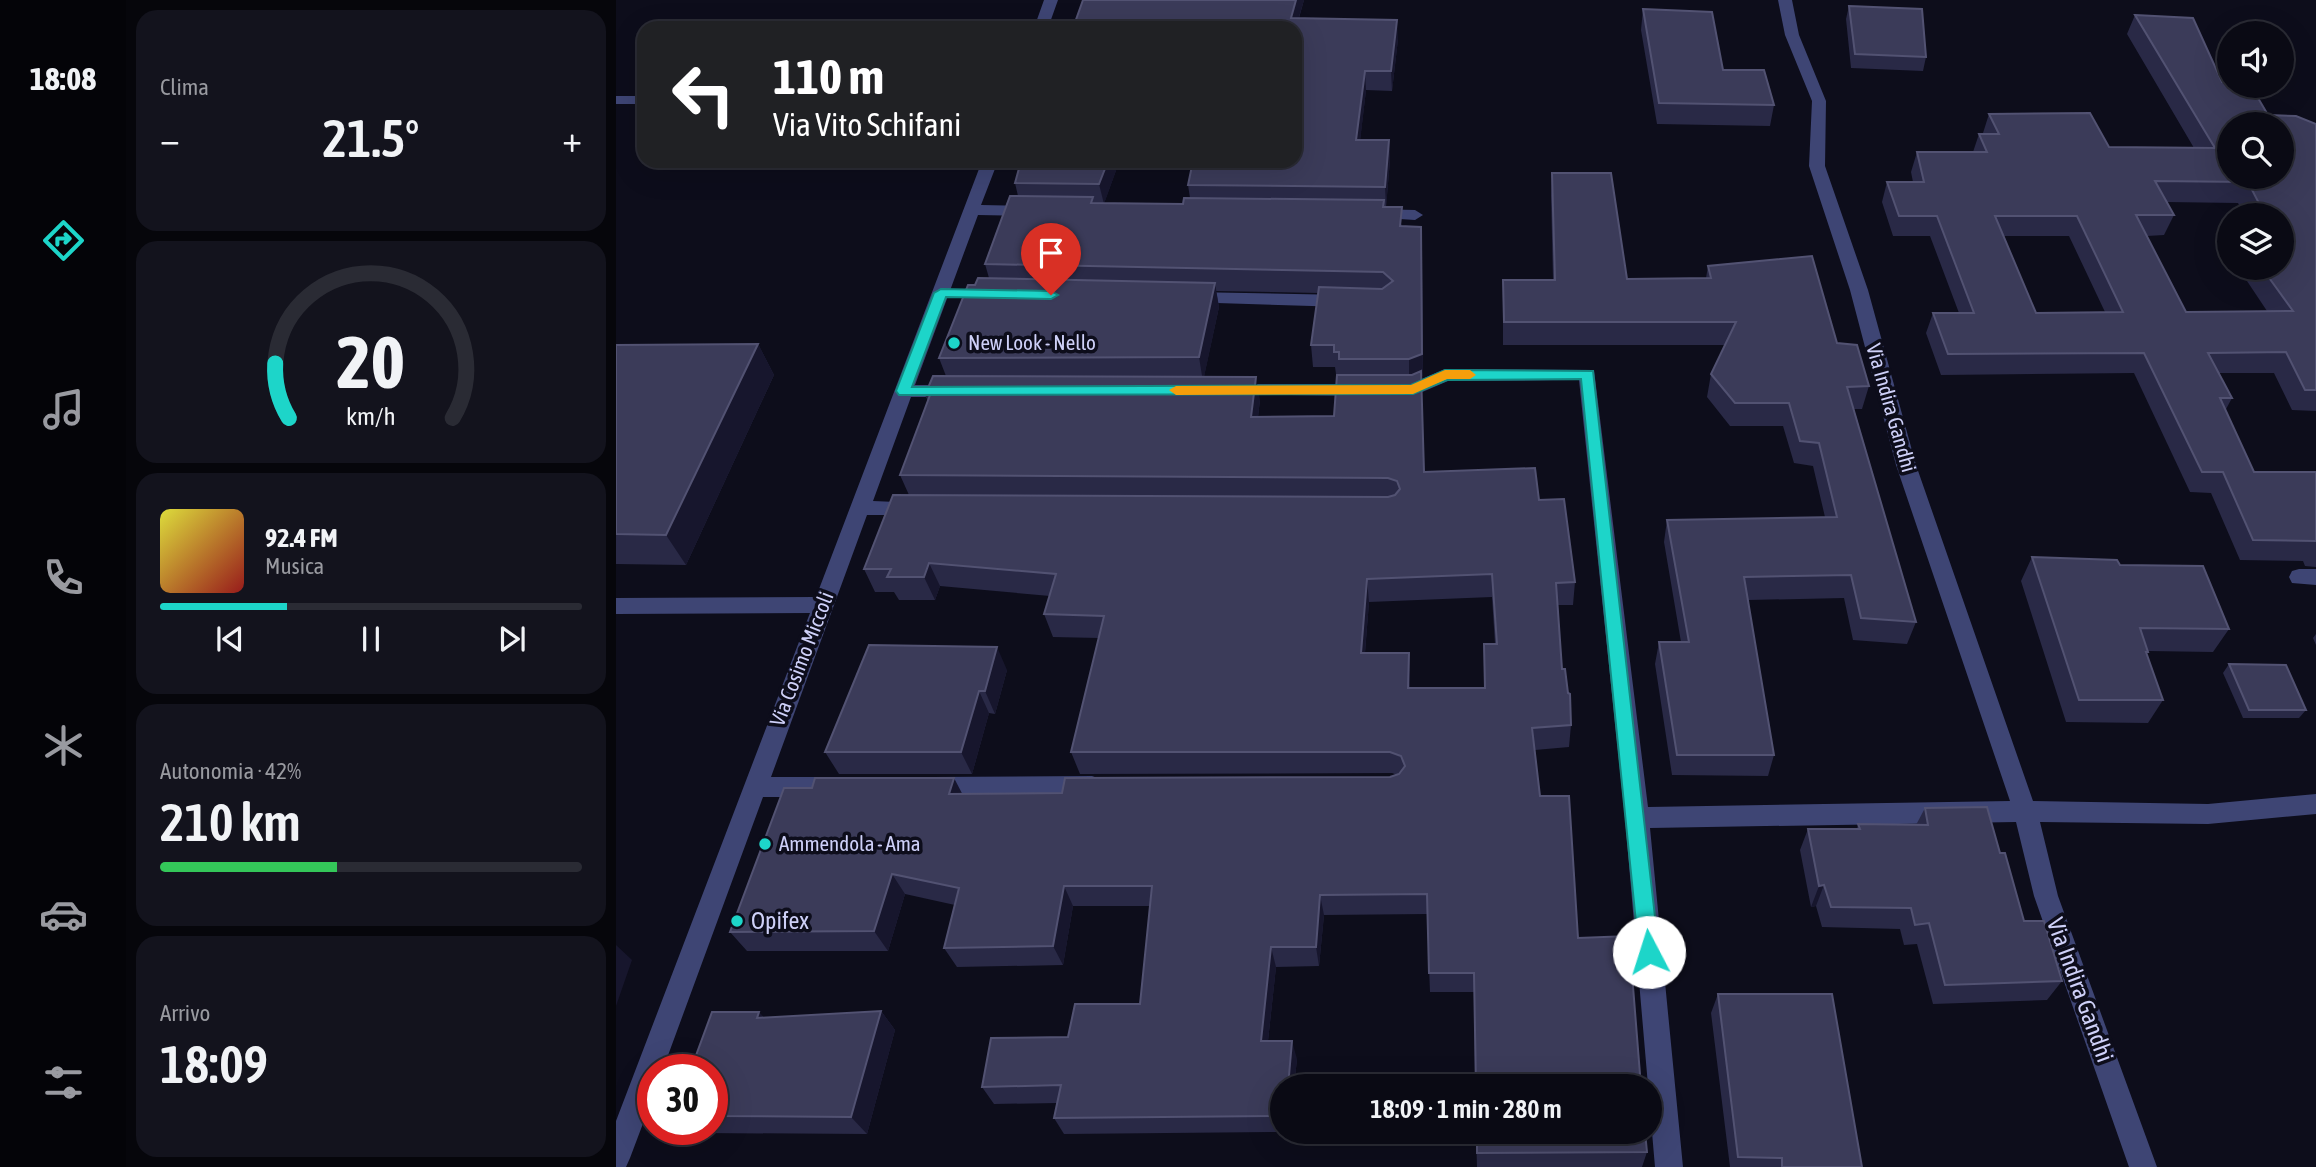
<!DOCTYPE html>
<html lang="it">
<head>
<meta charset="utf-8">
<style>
  :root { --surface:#0a0a14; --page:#13131d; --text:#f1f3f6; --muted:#999aa0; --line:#2a2b34; --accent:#1dd5c9 }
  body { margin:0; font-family:"Asap Condensed",sans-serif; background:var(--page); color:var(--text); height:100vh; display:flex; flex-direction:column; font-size:26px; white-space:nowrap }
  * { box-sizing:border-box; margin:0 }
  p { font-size:23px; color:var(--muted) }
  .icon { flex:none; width:38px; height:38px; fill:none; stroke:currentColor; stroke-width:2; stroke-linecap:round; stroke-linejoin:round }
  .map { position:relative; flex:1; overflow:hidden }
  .drawer { display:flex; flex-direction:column; gap:10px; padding:10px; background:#06060b; width:490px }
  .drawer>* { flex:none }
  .banner { position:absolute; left:21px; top:21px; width:665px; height:147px; border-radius:21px; box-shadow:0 7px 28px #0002,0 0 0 2px var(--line); background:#202124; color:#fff; overflow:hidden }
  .buttons { position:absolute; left:1601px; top:21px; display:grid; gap:14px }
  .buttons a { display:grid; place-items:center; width:77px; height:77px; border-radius:50%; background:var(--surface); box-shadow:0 7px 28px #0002,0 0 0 2px var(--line); font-size:35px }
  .speed { position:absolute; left:21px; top:1054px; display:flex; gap:14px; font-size:35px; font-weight:700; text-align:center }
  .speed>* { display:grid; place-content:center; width:91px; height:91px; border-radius:50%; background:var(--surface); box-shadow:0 7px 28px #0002,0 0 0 2px var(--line); line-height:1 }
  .speed .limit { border:10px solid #d22; background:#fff; color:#111 }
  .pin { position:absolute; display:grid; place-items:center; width:60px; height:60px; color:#fff; margin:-72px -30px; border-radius:50% 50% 50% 0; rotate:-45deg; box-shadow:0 0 7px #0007 }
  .pin .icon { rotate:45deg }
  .me { position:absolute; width:77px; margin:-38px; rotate:355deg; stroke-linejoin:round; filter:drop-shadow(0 0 5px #0008) }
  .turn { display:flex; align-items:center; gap:24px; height:147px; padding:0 21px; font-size:32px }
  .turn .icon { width:91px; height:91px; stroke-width:2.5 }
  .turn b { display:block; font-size:49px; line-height:60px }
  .big { font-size:52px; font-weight:600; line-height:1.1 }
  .drawer .tile { flex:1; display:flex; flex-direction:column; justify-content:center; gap:10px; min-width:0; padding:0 24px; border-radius:21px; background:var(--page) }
  .drawer .dial { align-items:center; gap:0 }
  .dial svg { height:182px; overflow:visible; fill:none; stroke:var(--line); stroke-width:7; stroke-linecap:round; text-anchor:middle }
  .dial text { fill:var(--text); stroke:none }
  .song { display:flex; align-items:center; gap:21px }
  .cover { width:84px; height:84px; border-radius:10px; background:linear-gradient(135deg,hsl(60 70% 55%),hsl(0 70% 35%)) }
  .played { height:7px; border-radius:4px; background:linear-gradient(90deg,var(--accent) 30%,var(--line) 30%) }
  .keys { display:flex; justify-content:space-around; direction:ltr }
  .heat { display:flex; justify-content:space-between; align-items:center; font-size:38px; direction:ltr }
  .charge { height:10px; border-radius:5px; background:linear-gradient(90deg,#34c759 42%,var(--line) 0) }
  .trip { position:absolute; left:654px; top:1074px; width:392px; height:70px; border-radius:35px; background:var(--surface); box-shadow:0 7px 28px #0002,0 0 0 2px var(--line); font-weight:600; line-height:70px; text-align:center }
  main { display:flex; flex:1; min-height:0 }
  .menu { display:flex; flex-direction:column; width:126px; justify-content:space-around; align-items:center; background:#040408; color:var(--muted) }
  .menu .icon { width:49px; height:49px }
  .menu .active { color:var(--accent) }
  .menu b { font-size:32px; color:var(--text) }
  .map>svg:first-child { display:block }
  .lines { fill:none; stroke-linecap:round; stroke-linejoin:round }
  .minor { fill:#3e4574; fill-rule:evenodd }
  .wall { fill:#292946; fill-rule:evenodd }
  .shaded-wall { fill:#17162d }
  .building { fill:#3b3b59; stroke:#525272; stroke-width:2; fill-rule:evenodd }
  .route { fill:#1dd5c9; stroke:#138a83; stroke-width:2 }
  .slow { fill:#f59e0b }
  .poi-dot { fill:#1dd5c9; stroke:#0d0d1b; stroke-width:2.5 }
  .labels { text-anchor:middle; stroke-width:7; stroke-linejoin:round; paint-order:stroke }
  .poi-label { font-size:21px; fill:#ced0f8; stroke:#0d0d1b; text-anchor:start }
  .street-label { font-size:21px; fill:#ced0f8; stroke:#0d0d1b }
  .near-poi-label { font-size:24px; fill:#ced0f8; stroke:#0d0d1b; text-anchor:start }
  .near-street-label { font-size:24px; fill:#ced0f8; stroke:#0d0d1b }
</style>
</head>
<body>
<main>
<nav class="menu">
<b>18:08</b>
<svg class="icon active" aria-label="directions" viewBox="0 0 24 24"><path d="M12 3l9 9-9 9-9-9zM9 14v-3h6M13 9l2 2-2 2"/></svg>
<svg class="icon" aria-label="music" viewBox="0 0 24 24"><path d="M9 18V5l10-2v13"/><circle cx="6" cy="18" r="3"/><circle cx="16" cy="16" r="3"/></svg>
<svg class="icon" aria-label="phone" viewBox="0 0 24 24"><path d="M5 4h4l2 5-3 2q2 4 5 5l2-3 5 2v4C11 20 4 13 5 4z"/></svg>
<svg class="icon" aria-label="climate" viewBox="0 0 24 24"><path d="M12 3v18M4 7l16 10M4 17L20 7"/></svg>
<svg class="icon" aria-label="car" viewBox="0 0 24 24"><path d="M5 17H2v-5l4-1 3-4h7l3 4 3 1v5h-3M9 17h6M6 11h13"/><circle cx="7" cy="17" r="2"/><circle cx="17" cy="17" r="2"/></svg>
<svg class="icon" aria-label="filters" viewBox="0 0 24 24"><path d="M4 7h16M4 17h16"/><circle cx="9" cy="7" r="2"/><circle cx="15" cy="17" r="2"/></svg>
</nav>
<section class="drawer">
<div class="tile"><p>Clima</p>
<div class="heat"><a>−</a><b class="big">21.5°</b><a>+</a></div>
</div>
<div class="tile dial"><svg viewBox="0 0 100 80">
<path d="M14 69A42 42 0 1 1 86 69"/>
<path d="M14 69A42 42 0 0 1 8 45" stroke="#1dd5c9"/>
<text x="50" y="56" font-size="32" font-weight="700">20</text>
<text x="50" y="72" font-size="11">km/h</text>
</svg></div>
<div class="tile">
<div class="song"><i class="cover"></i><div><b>92.4 FM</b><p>Musica</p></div></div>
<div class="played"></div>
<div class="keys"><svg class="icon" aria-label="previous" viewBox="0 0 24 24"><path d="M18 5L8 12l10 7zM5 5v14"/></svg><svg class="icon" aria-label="pause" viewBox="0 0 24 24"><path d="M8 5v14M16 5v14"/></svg><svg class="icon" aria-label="next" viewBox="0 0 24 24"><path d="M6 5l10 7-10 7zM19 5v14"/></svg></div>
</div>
<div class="tile"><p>Autonomia · 42%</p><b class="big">210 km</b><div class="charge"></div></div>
<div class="tile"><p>Arrivo</p><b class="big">18:09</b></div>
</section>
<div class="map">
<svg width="1700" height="1167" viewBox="0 0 1700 1167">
  <rect width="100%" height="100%" fill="#0d0d1b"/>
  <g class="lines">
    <path class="minor" d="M428,0H442L432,28H418Z
      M1162,0H1176L1183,35L1210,101L1209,166L1252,290L1300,465L1417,801L1592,804L1700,794V814L1592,824L1424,822L1442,896L1541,1167H1513L1418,896L1400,822L1034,828L1067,1167H1039L1009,818L963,380L832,381L797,396H780L771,390L773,386L794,384L829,369L978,370L1032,807L1394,801L1280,465L1234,290L1193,166L1196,101L1169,35Z
      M0,96H28V104H0Z
      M366,161H382L365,205L415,206L423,211L415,216L362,215L299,385H338L347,391L338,397H295L257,501L304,503L307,508L304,513L297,515H251L155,777H224L232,780L236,787L232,794L224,797H147L47,1069H37V1097L14,1158L10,1167H0V1121L194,613L0,614V598L200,597Z
      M759,209L799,210L807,215L799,220L753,217L751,214Z
      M575,292L729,295L738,301L729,307L569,302L566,298Z
      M615,384H747L756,390L747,396L608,394L606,390L608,386Z
      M1683,569H1700V585L1676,583L1673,577L1676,571Z
      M476,776L484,779L488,786L484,793L476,796L316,797L308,794L304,787L308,780L316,777Z"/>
  </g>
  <path class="wall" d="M467,0H688L683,18L782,39L776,91L750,90L744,140H773L774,160L770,207L806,248L807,376H805L808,472L923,500L959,582L957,605H942L946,669L955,725L953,747L919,750L924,796L962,938L1025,1087H859L858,992H814L811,914L708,915L703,966L660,967L652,1041L681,1059L678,1087H667V1132L448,1134L438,1118L441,1103L378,1104L366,1087L452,1037L524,1004L534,906H457L447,965L341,967L328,948L339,905L289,894L272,951H131L114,932L346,794L446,793L774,777L781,775L776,773L464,774L455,752L483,638L437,637L428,614L434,596L324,586L319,600H283L278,592H259L248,569L293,495L284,475L312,401L309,395L330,376L323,358L359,285L373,278L369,264L402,196L399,183L405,161H501L502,165L488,203L567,204L574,198L572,185L679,161V28ZM600,291L703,293L695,345L697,367H719L720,374H724L718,416L642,417L644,400L588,376L603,307ZM876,597L879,644H868V688H794L793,653H749L753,602Z
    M1233,6L1310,57L1307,71L1235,68L1230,19Z
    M1027,9L1107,70L1158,105L1154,126L1041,124L1025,30Z
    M1519,15L1606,82L1652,115L1700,124V411L1676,410L1658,373H1603L1616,398L1609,411L1638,472L1700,473V567L1689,566L1687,561L1624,560L1595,493L1574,492L1518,373L1325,375L1310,333L1317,313H1343L1314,236H1277L1266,202L1271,182H1297L1295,172L1301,152H1357L1363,134L1367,133L1373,114L1493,147L1578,148L1511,34ZM1550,202L1622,203L1628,215H1666V268H1638L1631,281L1651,311L1570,312L1531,236L1548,235L1558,215ZM1388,236H1453L1489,312L1420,313Z
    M936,173L1011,279L1090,278L1092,266L1221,343L1253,386L1246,409H1238L1300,622L1291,644L1237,640L1228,598L1132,600L1158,755L1152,776L1056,775L1039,664L1043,642H1065L1048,542L1051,520L1209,517L1197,466L1178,463L1167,426H1114L1091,397L1095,374L1109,345H887V280H937L935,196Z
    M142,344L158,375L70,565L0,564V345Z
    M1416,557L1504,565L1613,629L1597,652L1532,651L1530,655L1547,700L1532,723L1450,722L1405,581Z
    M1700,634V645L1697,638Z
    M1613,664L1690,710L1683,718H1627L1607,673Z
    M391,670L379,714L373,713L356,774H223L209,752Z
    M1309,808L1384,853L1408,921L1446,981L1431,1000L1317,1004L1301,944L1288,945L1284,929L1206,927L1200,906L1195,907L1184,850L1192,829H1241L1242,824L1300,825Z
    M1102,994L1246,1167H1114L1095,1013Z
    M265,1011L279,1030L251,1134L86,1133L80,1129H96V1069L148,1018Z
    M860,1132H1029L1031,1152L1026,1167H861Z"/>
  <path class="shaded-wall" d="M680,0H688L679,30L675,18Z
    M781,20L782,39L776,91L775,71Z
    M749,71L750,90L742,160L740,140Z
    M773,140L774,160L770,207L769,187Z
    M492,161H501L502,165L488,204L483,184Z
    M805,227L807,376L793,381V359Z
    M599,283L603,307L587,382L583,357Z
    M142,344L158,375L70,565L50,535Z
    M640,377L644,400L639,441L635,417Z
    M313,563L324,586L319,600L308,577Z
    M751,579L753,602L747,676L745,653Z
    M381,647L391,670L379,714L369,691Z
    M793,653L794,675L793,710L792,688Z
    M363,691L373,713L356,774L345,752Z
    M338,778L349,799L333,794Z
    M276,874L289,894L272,951L258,931Z
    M1208,885L1200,906L1195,907L1203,886Z
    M448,886L457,906L447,965L437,946Z
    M704,895L708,915L703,966L700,947Z
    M0,945L16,960L0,1006Z
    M655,947L660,967L650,1059L645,1041Z
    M265,1011L279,1030L251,1134L235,1117Z
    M143,1012L161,1031L141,1018Z
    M676,1041L681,1059L678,1087H672Z"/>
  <path class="building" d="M467,0H680L675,18L781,20L775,71H749L740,140H773L769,187L572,185L577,161H679V28H457Z
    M1233,6L1306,9L1310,57L1239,54Z
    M1027,9L1096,12L1107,70H1148L1158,105L1043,103Z
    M1519,15L1577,18L1606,82H1614V86H1635L1652,115L1680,116L1700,124V390H1689L1670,352L1592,353L1616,398H1604L1638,472H1700V541L1637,540L1607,472H1586L1528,353L1332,354L1317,313H1358L1321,216H1283L1271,182H1308L1301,152H1371L1363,134H1383L1373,114L1474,113L1493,147L1599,148ZM1614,124H1666V177H1614ZM1539,181L1632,182L1649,215H1666V248L1672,260H1666V268H1646L1677,311L1570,312L1520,215H1558ZM1379,216H1461L1507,312L1420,313Z
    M405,161H492L483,184L399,183Z
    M936,173H995L1011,279L1095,278L1092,266L1196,256L1221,343L1241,345L1253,386L1231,387L1300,622L1245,618L1235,575L1128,577L1158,755H1061L1043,642H1073L1051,520L1221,517L1203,443L1184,441L1173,403H1119L1095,374L1120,322H888L887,280H939Z
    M394,196L477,197L475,203L567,204L568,198L768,200L767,207H786L784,226L805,227L806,354L793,359H723V352H718V345H695L703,287L766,289L777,281L767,272L369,264Z
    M362,278L599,283L583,357L323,358L352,285H359Z
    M142,344L50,535L0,534V345Z
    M805,371L808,472L919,468L923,500L948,499L959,582L940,583L946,669H949L952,693L954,694L955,725L916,728L924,796H953L962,938L1013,936L1025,1087H860L858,973H813L811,894L704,895L700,947H655L645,1041H676L672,1087H667V1116L438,1118L445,1085L366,1087L375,1038L452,1037L459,1004H524L536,886H448L437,946L328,948L343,888L276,874L258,931L114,932L168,788H196L199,778H338L333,794L446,793L449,778L774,777L783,774L789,766L785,756L774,752H455L488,616L428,614L440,574L313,563L308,577H271L275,569H248L277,495L772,497L779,495L784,489L781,481L772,478L284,475L314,395H309L317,376L640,377L635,417L718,416L721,375H796ZM876,574L881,644H868L869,688H792L793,653H745L751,579Z
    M1416,557L1501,560L1504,565L1587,566L1613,629L1524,628L1532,652H1530L1547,700H1463Z
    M253,645L381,647L369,691H363L345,752H209Z
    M1613,664L1670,665L1690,710H1633Z
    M1371,807L1384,853H1389L1408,921H1428L1446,981L1329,985L1313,923L1299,925L1295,908L1215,907L1208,885L1203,886L1192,829H1244L1242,824L1312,825L1309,808Z
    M1102,994H1216L1246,1167H1166V1158L1122,1157Z
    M265,1011L235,1117L96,1116V1069H75L96,1012H143L141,1018Z
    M861,1132H1029L1031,1152L861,1153Z"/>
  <path class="route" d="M325,289L435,291L442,295L435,299L330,297L296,387L795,385L829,370L977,371L1043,952L1040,958L1033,961L1026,958L1023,952L965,379L831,380L797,394L283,395L280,391L318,293Z"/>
  <path class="slow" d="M829,370H854L860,375L854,379H831L797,394L560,395L553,390L560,386L795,385Z"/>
  <g class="poi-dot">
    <circle cx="338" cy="343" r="7"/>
    <circle cx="149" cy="844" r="7"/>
    <circle cx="121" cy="921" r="7"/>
  </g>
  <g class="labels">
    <g class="poi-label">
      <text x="352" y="350">New Look - Nello</text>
      <text x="163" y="851">Ammendola - Ama</text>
    </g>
    <g class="street-label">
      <text transform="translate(1275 408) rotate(74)" y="7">Via Indira Gandhi</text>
      <text transform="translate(186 659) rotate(-69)" y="7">Via Cosimo Miccoli</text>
    </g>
    <g class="near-poi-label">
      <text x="135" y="929">Opifex</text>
    </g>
    <g class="near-street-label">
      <text transform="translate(1464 990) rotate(70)" y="8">Via Indira Gandhi</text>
    </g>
  </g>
</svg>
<div class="buttons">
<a><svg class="icon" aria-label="sound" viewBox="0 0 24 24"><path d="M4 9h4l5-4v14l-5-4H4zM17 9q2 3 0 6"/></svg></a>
<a><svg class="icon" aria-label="search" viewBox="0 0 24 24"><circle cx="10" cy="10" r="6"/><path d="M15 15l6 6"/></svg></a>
<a><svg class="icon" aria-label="layers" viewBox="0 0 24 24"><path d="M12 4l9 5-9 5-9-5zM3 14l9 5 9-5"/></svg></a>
</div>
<div class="speed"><div class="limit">30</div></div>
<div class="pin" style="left:435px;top:295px;background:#d93025"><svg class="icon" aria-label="arrive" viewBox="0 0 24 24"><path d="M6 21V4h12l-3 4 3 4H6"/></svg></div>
<svg class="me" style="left:1033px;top:952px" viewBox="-20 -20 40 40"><circle r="19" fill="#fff"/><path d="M0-13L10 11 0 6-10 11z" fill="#1dd5c9"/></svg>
<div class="trip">18:09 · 1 min · 280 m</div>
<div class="banner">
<div class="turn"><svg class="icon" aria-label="left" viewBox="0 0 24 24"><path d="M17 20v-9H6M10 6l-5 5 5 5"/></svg><div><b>110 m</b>Via Vito Schifani</div></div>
</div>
</div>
</main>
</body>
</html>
